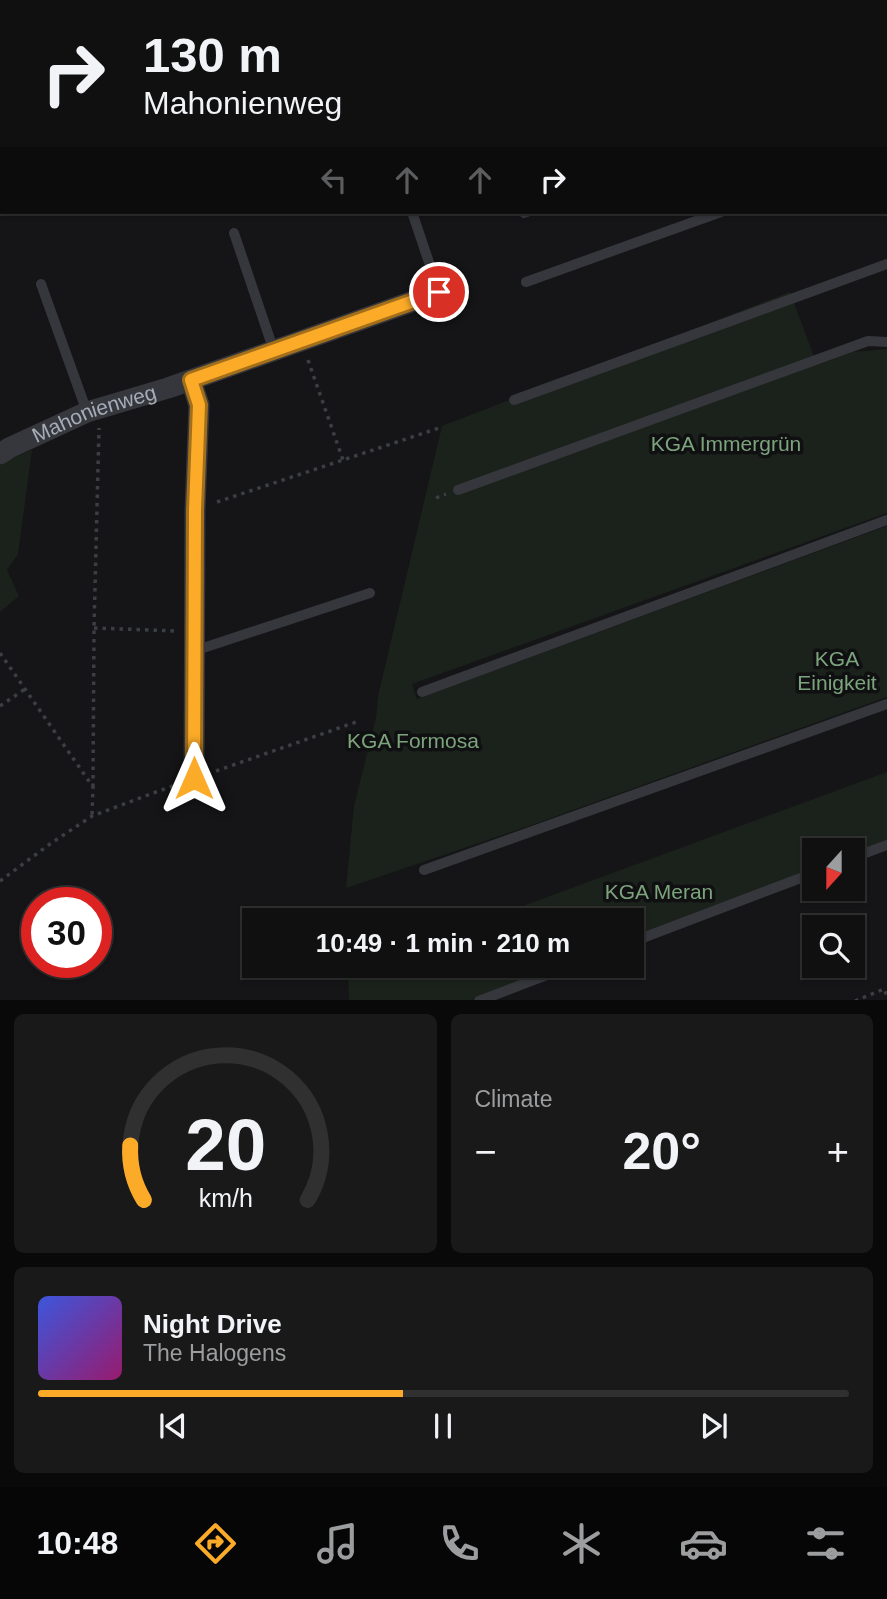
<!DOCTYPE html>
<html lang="en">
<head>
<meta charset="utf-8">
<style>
  :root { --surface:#101011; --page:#19191a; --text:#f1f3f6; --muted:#9c9d9f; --line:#303031; --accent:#fbab28 }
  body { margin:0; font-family:Helvetica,sans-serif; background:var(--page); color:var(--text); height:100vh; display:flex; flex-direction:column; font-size:26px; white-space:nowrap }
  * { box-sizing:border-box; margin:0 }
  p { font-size:23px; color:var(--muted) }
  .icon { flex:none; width:38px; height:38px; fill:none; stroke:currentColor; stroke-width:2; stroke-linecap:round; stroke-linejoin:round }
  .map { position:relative; height:1000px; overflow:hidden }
  .side { display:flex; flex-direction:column; gap:14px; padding:14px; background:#090909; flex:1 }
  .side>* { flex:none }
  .guide { position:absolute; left:0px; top:0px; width:887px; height:214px; box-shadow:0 2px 5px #0004,0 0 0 2px var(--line); background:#101011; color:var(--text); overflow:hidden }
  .needle { width:46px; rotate:201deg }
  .tools { position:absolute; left:802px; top:838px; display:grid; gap:14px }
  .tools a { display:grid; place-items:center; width:63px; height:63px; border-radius:0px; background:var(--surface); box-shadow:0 2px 5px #0004,0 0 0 2px var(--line); font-size:35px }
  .speed { position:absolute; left:21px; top:887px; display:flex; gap:14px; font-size:35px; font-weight:700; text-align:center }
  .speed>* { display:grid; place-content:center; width:91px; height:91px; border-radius:50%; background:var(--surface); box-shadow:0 2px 5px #0004,0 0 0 2px var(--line); line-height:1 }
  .speed .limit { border:10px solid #d22; background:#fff; color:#111 }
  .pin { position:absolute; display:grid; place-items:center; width:60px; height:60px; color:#fff; margin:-30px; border:4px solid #fff; border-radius:50%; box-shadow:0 2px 7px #0007 }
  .me { position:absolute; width:77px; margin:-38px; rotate:0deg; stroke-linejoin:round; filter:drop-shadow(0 0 5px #0008) }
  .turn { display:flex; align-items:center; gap:24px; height:147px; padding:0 28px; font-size:32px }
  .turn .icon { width:91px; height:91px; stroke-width:2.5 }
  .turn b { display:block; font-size:49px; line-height:60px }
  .lanes { display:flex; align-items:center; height:66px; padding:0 28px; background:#0003; justify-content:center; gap:35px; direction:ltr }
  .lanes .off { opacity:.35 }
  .big { font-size:52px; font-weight:700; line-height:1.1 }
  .side .widget { flex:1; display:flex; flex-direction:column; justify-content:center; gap:10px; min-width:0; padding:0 24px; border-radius:10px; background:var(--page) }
  .side .dial { align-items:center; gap:0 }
  .dial svg { height:182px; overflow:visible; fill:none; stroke:var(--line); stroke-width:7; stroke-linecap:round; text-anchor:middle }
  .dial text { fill:var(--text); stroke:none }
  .song { display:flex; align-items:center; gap:21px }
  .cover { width:84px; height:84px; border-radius:10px; background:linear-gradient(135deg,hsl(230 70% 55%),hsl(320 70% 35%)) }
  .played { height:7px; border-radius:4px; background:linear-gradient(90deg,var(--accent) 45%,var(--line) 45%) }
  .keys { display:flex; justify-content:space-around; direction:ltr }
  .heat { display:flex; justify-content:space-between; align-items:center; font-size:38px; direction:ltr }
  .side .tiles { flex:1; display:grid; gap:14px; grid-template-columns:1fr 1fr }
  .widget:last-child { grid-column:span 2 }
  .trip { position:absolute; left:242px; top:908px; width:402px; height:70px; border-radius:0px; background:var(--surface); box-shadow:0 2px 5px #0004,0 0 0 2px var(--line); font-weight:700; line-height:70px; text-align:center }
  .dock { display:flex; height:112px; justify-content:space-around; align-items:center; background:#060607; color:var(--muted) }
  .dock .icon { width:49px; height:49px }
  .dock .selected { color:var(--accent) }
  .dock b { font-size:32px; color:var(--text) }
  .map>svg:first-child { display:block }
  .green { fill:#1a221b }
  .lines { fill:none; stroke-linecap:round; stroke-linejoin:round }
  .path { stroke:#3b3e43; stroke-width:3.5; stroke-dasharray:3.5 5; stroke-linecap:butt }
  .service { stroke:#35373c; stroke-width:10 }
  .minor { stroke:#35373c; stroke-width:21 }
  .route-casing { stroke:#a36f1a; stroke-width:18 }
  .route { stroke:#fbab28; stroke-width:12 }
  .labels { text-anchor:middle; stroke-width:7; stroke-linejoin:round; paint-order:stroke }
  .street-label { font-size:21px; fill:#a6acb7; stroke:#101012 }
  .park-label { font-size:21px; fill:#7ca47c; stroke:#101012 }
</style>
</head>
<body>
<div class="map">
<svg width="887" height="1001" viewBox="0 0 887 1001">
  <rect width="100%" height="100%" fill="#151517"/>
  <path class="green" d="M790,292L817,365L853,352L887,349V513L412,684L417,699L887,526V697L529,826L346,888L354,806L376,718L378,696L442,426Z
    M32,450L18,554L7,570L19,596L0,612V465L14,457Z
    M887,772V841L852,854V850H814V869L632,939V920H485Z
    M362,966H560L469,1001L349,1000L348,971Z"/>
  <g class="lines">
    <path class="path" d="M308,360L343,460
      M436,498L446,494
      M217,502L442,427
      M94,628L176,631
      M0,653L93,787L92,816
      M0,706L25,689
      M216,771L359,721
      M93,787L94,628L99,428
      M0,881L50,844L92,816L175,785
      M855,1001L884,989L887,996"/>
    <path class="service" d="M886,83L887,82
      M886,153L887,152
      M412,212L439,292
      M524,213L527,212
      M234,233L274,351
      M526,282L721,212
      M41,284L87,412
      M514,400L887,264
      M458,490L868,341L887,342
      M194,651L370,593
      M422,692L887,520
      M852,858L887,845
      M424,870L887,704
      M632,942L814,873
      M479,1001L570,966"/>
    <g class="minor">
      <path d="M424,2L429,0"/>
      <path d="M0,150L2,149"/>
      <path d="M191,380L199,405L195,510L194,778"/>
      <path id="s1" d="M0,454L9,448L87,412L168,388L439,292"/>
    </g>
  </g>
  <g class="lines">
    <g class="route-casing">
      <path id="route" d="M194,778L195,510L199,405L191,380L439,292"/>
    </g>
    <use href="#route" class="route"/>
  </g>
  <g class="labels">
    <g class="street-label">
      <text dy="7" stroke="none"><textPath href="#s1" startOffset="103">Mahonienweg</textPath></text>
    </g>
    <g class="park-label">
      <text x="726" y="451">KGA Immergrün</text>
      <text x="837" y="666">KGA<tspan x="837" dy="24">Einigkeit</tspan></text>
      <text x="413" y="748">KGA Formosa</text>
      <text x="659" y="899">KGA Meran</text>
    </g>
  </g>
</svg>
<div class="tools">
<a><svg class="needle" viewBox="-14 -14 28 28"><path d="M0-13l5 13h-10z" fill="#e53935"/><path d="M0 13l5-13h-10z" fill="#9c9d9f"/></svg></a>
<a><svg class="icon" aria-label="search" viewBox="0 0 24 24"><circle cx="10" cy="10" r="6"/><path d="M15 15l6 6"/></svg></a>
</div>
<div class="speed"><div class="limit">30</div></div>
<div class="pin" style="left:439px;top:292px;background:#d93025"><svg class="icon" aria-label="arrive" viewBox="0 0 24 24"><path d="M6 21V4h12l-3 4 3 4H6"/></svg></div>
<svg class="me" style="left:194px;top:778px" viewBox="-20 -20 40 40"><path d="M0-17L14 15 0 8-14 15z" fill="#fbab28" stroke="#fff" stroke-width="4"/></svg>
<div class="trip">10:49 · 1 min · 210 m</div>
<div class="guide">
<div class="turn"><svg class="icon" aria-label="right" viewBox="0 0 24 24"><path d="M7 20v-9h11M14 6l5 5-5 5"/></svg><div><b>130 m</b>Mahonienweg</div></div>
<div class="lanes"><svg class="icon off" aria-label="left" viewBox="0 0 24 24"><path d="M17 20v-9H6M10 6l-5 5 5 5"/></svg><svg class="icon off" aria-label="ahead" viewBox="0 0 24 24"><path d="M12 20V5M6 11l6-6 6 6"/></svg><svg class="icon off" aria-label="ahead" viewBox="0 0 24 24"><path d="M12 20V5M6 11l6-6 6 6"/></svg><svg class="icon" aria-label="right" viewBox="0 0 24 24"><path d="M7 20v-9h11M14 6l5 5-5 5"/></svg></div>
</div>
</div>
<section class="side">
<div class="tiles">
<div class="widget dial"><svg viewBox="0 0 100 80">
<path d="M14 69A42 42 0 1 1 86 69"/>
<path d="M14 69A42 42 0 0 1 8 45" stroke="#fbab28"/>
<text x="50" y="56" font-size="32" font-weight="700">20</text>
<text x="50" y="72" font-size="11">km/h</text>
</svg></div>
<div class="widget"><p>Climate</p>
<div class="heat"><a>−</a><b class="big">20°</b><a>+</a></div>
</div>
<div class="widget">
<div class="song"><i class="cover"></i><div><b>Night Drive</b><p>The Halogens</p></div></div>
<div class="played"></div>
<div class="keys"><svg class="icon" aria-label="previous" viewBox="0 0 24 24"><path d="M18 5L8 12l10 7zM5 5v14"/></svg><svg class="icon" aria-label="pause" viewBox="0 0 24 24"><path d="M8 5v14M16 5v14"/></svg><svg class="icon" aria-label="next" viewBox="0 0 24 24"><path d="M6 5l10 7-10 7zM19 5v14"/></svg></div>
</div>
</div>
</section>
<nav class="dock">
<b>10:48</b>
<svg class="icon selected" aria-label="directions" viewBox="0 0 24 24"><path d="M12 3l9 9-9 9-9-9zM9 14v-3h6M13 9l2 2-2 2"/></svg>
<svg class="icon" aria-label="music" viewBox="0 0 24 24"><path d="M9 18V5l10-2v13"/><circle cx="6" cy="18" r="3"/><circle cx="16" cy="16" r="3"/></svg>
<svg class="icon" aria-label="phone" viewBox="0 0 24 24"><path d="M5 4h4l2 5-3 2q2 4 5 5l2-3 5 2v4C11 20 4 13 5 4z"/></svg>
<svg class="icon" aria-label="climate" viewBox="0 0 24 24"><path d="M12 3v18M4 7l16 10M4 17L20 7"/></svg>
<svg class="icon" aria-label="car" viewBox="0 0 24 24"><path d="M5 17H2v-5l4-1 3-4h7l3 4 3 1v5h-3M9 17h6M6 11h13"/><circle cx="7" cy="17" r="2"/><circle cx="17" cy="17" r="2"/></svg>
<svg class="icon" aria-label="filters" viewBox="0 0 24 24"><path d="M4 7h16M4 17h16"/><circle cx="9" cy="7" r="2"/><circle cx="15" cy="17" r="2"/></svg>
</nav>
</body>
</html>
